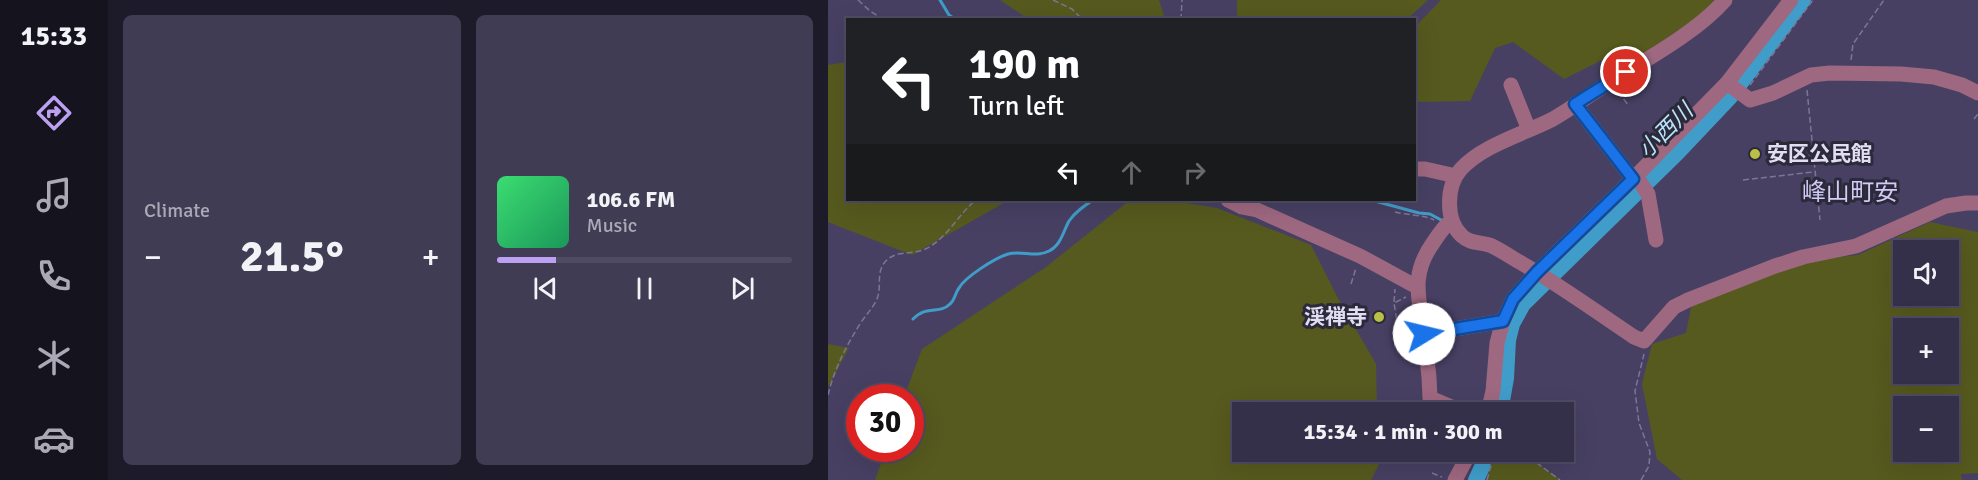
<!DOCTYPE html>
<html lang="en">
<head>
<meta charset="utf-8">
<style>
  :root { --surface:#35304a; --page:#403c54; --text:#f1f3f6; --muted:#aaa9b5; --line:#4f4b62; --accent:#bca0f2 }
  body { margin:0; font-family:Signika,"Noto Sans JP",sans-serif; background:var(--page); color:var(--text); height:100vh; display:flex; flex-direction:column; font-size:22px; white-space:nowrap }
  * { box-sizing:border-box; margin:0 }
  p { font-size:20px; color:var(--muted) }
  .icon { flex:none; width:33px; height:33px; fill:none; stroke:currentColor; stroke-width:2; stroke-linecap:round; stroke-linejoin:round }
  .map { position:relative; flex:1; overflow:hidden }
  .drawer { display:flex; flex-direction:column; gap:15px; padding:15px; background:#1d1a29; width:720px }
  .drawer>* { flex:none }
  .hud { position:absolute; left:18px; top:18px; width:570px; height:183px; border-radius:0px; box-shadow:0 6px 24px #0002,0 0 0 2px var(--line); background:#202124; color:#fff; overflow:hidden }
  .fabs { position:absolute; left:1065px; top:240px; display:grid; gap:12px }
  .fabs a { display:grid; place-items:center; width:66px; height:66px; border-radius:0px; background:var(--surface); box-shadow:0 6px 24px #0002,0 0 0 2px var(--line); font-size:30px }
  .speed { position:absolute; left:18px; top:384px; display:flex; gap:12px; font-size:30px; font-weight:700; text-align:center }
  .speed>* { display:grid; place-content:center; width:78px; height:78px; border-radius:50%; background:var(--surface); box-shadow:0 6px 24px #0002,0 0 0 2px var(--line); line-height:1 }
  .speed .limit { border:9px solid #d22; background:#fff; color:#111 }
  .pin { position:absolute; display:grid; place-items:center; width:51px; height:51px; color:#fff; margin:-26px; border:3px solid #fff; border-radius:50%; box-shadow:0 2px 6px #0007 }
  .me { position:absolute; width:66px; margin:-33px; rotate:81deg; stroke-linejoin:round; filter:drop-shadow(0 0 4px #0008) }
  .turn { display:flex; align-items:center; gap:21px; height:126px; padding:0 24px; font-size:27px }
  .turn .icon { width:78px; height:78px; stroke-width:2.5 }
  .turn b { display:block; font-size:42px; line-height:51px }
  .lanes { display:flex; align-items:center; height:57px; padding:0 24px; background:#0003; justify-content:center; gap:30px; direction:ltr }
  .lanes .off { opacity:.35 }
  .big { font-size:45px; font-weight:800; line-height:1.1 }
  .drawer .widget { flex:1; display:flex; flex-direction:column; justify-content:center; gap:9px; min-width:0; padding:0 21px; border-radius:9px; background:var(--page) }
  .song { display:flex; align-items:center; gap:18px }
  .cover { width:72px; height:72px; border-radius:9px; background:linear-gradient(135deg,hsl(140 70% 55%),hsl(150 70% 35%)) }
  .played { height:6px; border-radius:3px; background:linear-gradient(90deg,var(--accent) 20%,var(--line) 20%) }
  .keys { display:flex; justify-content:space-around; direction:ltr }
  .heat { display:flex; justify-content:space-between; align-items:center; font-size:33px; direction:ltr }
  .drawer .tiles { flex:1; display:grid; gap:15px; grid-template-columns:repeat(2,1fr) }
  .trip { position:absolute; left:404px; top:402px; width:342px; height:60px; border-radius:0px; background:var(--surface); box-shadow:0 6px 24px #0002,0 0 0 2px var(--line); font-weight:800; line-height:60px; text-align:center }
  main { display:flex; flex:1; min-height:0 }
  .tab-bar { display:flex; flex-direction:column; width:108px; justify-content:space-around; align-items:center; background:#15131e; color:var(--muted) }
  .tab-bar .icon { width:42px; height:42px }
  .tab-bar .on { color:var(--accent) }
  .tab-bar b { font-size:27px; color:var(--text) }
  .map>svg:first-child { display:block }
  .green { fill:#575a1e; fill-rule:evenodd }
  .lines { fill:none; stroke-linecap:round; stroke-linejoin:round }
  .stream { stroke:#409dc9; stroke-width:3 }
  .river { stroke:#409dc9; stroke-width:16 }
  .path { stroke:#7c7695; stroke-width:1.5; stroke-dasharray:6 3; stroke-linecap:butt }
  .minor { stroke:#9e6880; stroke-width:15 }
  .route-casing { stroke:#114b97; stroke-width:15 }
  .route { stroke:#1a73e8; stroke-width:10 }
  .poi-dot { fill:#bac045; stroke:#2c2a3a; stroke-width:2 }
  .labels { text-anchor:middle; stroke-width:6; stroke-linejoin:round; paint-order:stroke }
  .poi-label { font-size:21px; font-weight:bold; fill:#e1def4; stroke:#2c2a3a; text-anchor:start }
  .water-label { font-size:22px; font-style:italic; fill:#b9e5fc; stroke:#2c2a3a }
  .quarter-label { font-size:24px; fill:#d1cbf5; stroke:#2c2a3a }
</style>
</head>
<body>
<main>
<nav class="tab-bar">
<b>15:33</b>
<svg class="icon on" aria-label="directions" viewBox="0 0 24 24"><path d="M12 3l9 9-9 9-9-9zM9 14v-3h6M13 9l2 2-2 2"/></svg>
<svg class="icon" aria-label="music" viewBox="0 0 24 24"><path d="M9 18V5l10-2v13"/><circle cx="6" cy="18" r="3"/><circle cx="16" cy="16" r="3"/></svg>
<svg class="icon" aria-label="phone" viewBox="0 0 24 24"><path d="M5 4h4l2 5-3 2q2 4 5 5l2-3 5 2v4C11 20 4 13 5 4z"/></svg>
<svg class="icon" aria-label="climate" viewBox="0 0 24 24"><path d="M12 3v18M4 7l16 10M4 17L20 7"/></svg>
<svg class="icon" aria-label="car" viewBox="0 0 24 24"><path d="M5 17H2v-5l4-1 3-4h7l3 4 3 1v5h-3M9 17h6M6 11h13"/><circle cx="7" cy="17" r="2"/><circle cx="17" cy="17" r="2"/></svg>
</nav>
<section class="drawer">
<div class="tiles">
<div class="widget"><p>Climate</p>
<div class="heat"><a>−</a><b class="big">21.5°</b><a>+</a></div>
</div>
<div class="widget">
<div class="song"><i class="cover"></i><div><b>106.6 FM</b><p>Music</p></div></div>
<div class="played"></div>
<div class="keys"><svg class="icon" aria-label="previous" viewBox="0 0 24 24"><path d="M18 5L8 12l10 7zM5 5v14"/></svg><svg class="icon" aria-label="pause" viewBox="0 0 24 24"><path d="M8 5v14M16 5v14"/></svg><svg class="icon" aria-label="next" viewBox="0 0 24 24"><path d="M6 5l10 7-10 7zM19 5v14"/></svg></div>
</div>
</div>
</section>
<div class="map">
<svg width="1150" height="480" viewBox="0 0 1150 480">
  <rect width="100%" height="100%" fill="#474063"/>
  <path class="green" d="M172,0H331L337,19H200Z
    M409,0H600L578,20L412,19L409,16Z
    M613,0H887L886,3L860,24L810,57L796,49L736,79L685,42L667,48L642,101L587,102L586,28Z
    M19,62L20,200H181L84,255L0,222V65Z
    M302,200H340L389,208L483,245L511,300L548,364L549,412H414V452H551V464L543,480H47L58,449L82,448V398L76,397L94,349L218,267Z
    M1102,222L1150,232V473L1133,474L1134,480H854L829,459L814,384L824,344L858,333L864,303L980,260L1030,255ZM1076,250H1120V296H1076ZM1076,328H1120V374H1076ZM1076,406H1120V452H1076Z
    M0,344L21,348L0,387Z
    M667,452H694L733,480H658Z"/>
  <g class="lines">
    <path class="stream" d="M112,0L121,15L128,20
      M543,200L591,213L602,214L615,221
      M85,319C100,304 111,315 122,304C127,300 127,293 131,288C137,277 167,258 180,254C193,250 208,258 221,251C233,245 235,232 241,221C247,212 256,206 265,200"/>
    <path class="river" d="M672,412L678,378L680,340L684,324L695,304L850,152L902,97L975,0
      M648,480L654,467L657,452"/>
    <path class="path" d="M30,0L42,11L56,20
      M225,0L244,9L255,20
      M353,20L354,0
      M1023,60L1025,44L1056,0
      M922,85L985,0
      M979,90L992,220
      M790,92L801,106
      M1146,119L1150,114
      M915,180L985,172
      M567,212C578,215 597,215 606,220
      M523,284L528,268
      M566,302L567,289
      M570,328L566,303L578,297
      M0,395C6,370 18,346 32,324C37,316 44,309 48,301C55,288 47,274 57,262C67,250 82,255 95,250C118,241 130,214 148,200
      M694,452L732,480
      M604,473L614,477
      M659,480L667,452
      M813,480L821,466L822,452L811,423L807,391L816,354"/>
    <path class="minor" d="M897,0C869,32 819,59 782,82C763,94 744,108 725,119C696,134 655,145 633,169C618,186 617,220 634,236C642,244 654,242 664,246C672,250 680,255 688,260C729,283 767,311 806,337L816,341L846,307L860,300L947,266L975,257L1028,246L1118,206L1138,203H1150
      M899,83L922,100L945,93L983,75L1002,73L1073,74L1106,77L1134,85L1150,93
      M683,85L701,130
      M747,104L805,179
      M586,169H597L628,176
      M808,176L820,194L828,240
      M400,200L414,207L429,210L532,256L589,287
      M596,334C591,298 582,275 605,243C611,234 615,227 623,221
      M635,412L602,398L601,377L596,334L675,321
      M660,412L665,391L669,343L675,321L685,299L709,272L808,176L899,83L963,0
      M627,480L642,452"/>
  </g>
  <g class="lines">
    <g class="route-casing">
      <path id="route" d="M596,334L675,321L685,299L709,272L805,179L747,104L798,72"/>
    </g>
    <use href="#route" class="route"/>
  </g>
  <g class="poi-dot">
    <circle cx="927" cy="154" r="6"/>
    <circle cx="551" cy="317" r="6"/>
  </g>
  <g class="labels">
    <g class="poi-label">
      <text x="939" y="161">安区公民館</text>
      <text x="539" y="324" text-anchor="end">渓禅寺</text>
    </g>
    <g class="water-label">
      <text transform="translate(837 130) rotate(-45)" y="8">小西川</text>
    </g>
    <g class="quarter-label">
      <text x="1022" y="200">峰山町安</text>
    </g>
  </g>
</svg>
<div class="fabs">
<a><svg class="icon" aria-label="sound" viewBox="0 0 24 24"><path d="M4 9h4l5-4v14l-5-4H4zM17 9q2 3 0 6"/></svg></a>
<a>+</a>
<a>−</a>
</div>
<div class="speed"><div class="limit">30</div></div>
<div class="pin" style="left:798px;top:72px;background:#d93025"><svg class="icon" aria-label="arrive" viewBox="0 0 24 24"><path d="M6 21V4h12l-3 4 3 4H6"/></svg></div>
<svg class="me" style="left:596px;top:334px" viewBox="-20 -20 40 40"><circle r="19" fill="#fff"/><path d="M0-13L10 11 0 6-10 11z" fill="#1a73e8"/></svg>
<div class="trip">15:34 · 1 min · 300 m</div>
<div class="hud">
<div class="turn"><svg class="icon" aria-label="left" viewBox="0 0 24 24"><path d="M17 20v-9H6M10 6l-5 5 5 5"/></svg><div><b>190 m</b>Turn left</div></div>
<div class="lanes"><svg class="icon" aria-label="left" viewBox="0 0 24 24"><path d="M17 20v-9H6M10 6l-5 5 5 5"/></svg><svg class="icon off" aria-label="ahead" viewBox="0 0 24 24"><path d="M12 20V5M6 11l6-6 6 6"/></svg><svg class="icon off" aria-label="right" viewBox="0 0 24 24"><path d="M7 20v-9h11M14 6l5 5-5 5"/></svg></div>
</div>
</div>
</main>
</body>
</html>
